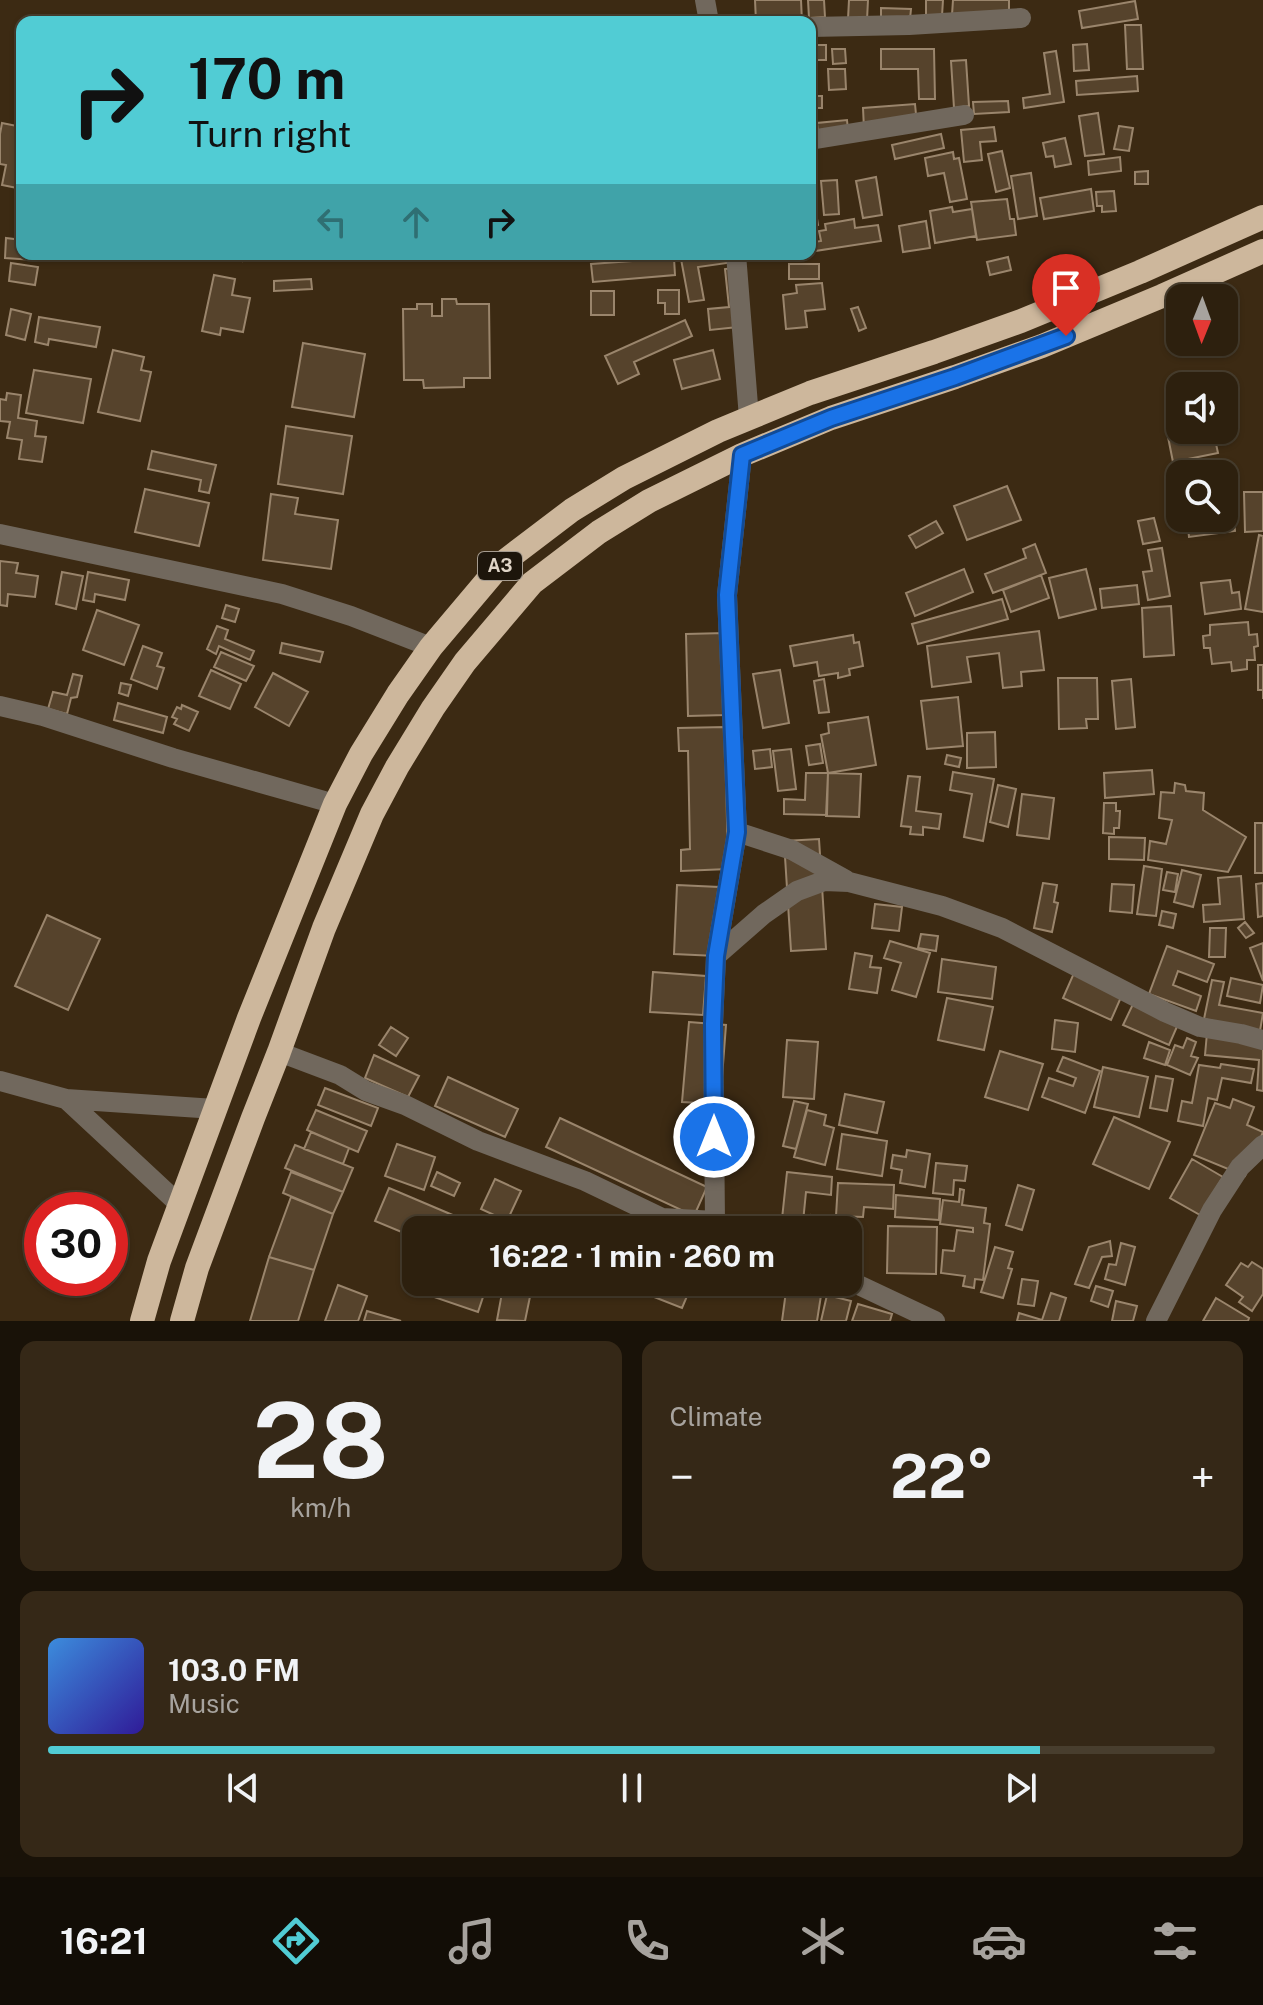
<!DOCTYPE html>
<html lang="en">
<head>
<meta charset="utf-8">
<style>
  :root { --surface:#2d200e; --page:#352817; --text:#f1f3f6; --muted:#a7a39e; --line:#483e2e; --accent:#51ccd4 }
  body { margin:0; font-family:"Public Sans",sans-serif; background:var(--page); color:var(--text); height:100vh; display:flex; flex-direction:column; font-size:30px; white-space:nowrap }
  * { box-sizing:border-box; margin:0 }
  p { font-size:26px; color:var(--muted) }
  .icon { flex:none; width:44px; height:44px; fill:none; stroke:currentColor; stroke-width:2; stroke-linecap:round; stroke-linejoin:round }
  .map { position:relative; height:1321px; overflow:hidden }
  .panel { display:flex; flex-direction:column; gap:20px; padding:20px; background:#191208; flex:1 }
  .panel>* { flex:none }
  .top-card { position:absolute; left:16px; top:16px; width:800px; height:244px; border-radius:16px; box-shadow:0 2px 6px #0004,0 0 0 2px var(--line); background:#51ccd4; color:#111; overflow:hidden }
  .needle { width:52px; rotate:181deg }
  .fabs { position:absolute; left:1166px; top:284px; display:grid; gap:16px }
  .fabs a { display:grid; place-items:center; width:72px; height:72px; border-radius:16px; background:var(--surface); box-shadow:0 2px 6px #0004,0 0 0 2px var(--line); font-size:40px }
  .speed { position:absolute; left:24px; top:1192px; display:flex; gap:16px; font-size:40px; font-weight:700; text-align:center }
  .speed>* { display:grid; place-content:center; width:104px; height:104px; border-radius:50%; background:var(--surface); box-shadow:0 2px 6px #0004,0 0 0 2px var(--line); line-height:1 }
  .speed .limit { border:12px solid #d22; background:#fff; color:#111 }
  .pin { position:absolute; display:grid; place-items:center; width:68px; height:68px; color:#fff; margin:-82px -34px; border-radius:50% 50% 50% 0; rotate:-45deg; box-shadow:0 0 8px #0007 }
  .pin .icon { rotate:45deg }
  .me { position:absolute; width:88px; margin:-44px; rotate:0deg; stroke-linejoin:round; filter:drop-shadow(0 0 6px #0008) }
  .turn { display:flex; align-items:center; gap:28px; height:168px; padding:0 40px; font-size:36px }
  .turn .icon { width:104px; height:104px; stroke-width:2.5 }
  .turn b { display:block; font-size:56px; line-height:68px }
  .lanes { display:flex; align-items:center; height:76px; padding:0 40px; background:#0003; justify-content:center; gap:40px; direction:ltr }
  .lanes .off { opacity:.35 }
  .big { font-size:60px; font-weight:700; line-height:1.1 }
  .panel .card { flex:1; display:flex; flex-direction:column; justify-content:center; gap:12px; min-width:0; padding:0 28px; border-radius:16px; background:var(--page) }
  .panel .dial { align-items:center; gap:0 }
  .dial b { font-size:104px; line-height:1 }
  .song { display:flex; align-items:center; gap:24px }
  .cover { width:96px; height:96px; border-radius:12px; background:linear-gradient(135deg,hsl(210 70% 55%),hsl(250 70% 35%)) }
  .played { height:8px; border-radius:4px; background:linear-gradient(90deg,var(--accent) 85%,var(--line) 85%) }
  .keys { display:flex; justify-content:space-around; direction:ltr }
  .heat { display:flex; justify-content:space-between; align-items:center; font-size:44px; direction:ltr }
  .panel .tiles { flex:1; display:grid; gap:20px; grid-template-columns:1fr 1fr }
  .card:last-child { grid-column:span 2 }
  .trip { position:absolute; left:402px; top:1216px; width:460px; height:80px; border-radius:16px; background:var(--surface); box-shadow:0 2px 6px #0004,0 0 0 2px var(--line); font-weight:700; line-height:80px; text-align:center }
  .tab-bar { display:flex; height:128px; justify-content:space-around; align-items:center; background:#120d06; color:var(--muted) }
  .tab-bar .icon { width:56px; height:56px }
  .tab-bar .active { color:var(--accent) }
  .tab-bar b { font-size:36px; color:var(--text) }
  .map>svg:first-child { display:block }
  .building { fill:#56432c; stroke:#9a856c; stroke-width:2 }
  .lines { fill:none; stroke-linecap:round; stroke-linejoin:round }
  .minor { stroke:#71685d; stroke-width:20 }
  .highway { stroke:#cdb79c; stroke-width:24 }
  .route-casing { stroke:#114b97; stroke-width:20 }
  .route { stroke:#1a73e8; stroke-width:14 }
  .labels { text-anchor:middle; stroke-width:8; stroke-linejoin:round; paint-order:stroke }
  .shield { fill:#1d150b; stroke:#a59b8f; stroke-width:2 }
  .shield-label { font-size:18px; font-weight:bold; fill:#dfd4c7 }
</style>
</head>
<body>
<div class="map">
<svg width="1263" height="1321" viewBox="0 0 1263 1321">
  <rect width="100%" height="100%" fill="#3c2a13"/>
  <path class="building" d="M755,0H801L802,22H756Z
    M808,0H824L825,17L809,18Z
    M849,0H868L867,20L848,19Z
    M926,0H943L942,16L926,15Z
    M953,0H1009V16L952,15Z
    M1135,1L1138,19L1082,28L1079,11Z
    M881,8L911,9L910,19L881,18Z
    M1125,25H1141L1143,69H1127Z
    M1087,44L1089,70L1074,71L1073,45Z
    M810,45H826V60H810Z
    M832,49H845L846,63L833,64Z
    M881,49H934L935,99H919L918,69H881Z
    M1056,51L1064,102L1024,108L1023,98L1050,94L1044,53Z
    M966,60L969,106L954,108L951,61Z
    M828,69H845L846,89L829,90Z
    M1137,76L1138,91L1077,95L1076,81Z
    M810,96H822V108H810Z
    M1008,101L1009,112L974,114L973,102Z
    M915,104L917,125L864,129L863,108Z
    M1098,113L1104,154L1085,156L1079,116Z
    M847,120L848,130L818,133L817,123Z
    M2,123L22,127V189L2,185L6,165L0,164V134Z
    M1119,126L1133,128L1129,151L1114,149Z
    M994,127L996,141L980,142L982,160L964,162L961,130Z
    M941,134L944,148L895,159L892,145Z
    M1065,138L1071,164L1055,167L1053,156L1046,157L1043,143Z
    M1002,151L1010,188L996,192L988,154Z
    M953,152L954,159L959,158L967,199L950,202L944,173L928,176L925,158Z
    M1120,157L1121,171L1089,175L1088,161Z
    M1148,171V184H1135V172Z
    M1031,173L1037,216L1018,219L1011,176Z
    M876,177L882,215L863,218L856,181Z
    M837,180L839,214L824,215L821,181Z
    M1091,189L1094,211L1044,219L1040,198Z
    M1114,191L1116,211L1102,212V206H1097L1096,192Z
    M813,193L818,225L810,226V194Z
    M1007,199L1010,219H1014L1016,235L977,240L971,202Z
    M952,207L953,212L972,209L976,236L935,243L930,211Z
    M854,219L855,228L878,225L881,241L815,251L814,242L821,241L819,231L826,230L825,224Z
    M926,221L930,248L903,252L899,226Z
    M6,238L22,240V254H35L34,260L5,258Z
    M221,254H243L242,261L220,257Z
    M279,254H308V259L279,258Z
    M699,254H725L727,263L698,267L704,300L689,302L681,259L699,256Z
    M1008,257L1011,270L990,275L987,262Z
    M674,258L675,275L593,282L591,264Z
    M11,263L38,267L35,285L9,281Z
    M789,264H819V279H789Z
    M741,267L747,326L710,330L708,309L729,307L725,269Z
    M214,275L235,279L232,295L250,298L243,332L221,328L220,335L202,331Z
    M311,279L312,289L274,291V281Z
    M822,283L825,309L805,311L807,327L786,329L783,295L797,293L796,285Z
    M658,290H679V314H665V303H658Z
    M591,291H614V315H591Z
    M442,299H456L457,304H489L490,378H464V387L424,388L423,380H404L403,309H417V304H432V316H442Z
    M858,307L866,328L859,331L851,309Z
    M11,309L31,314L25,340L6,335Z
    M39,317L100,327L96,347L49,339L48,345L35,342Z
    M685,320L692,336L634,362L639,374L618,384L605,356Z
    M303,343L365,354L354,417L292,407Z
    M113,350L144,357L141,370L151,372L140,421L98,412Z
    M713,350L720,379L682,389L674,360Z
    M34,370L91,379L83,423L26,413Z
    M7,393L21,395L18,418L37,421L35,436L46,437L42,462L19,459L22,440L7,438L10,422L0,421V399L6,400Z
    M286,426L352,436L343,494L278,484Z
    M1180,430H1213L1218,453L1173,462L1167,432Z
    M152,451L216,465L209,493L199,491L201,480L148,469Z
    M1007,486L1021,520L967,540L954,506Z
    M145,489L209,503L199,546L135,532Z
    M1244,492H1263V531L1245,532Z
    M271,494L298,498L295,514L338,520L331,569L263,560Z
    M1233,509L1235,531L1189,537L1187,518H1224V510Z
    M1154,518L1160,541L1143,544L1138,521Z
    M936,521L943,533L916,548L909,536Z
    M1259,535L1263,536V612L1245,609Z
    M1035,544L1046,573L993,593L985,574L1026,558L1023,549Z
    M1162,548L1170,596L1148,600L1143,572L1152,571L1148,550Z
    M0,561L18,563L16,573L38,576L35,597L8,594L7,606L0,605Z
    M964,569L973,592L915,616L906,593Z
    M1086,569L1096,609L1059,618L1049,578Z
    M62,572L83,576L76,609L56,604Z
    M88,572L129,580L125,600L95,594L94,602L83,600Z
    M1041,575L1049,598L1011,612L1003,590Z
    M1230,580L1232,593L1239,592L1241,609L1205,614L1201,583Z
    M1137,585L1139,604L1102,608L1100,589Z
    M1002,599L1008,619L918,644L912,624Z
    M226,605L239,609L235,622L222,618Z
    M1171,606L1174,655L1144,657L1142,608Z
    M97,610L139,625L124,665L83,650Z
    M1248,622L1249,635L1257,634L1258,646L1254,647L1255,660H1247V669L1232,671L1231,662L1212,664L1210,648H1204L1203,636L1210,635V625Z
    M217,626L228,630L225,639L254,651L250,660L219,646L216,654L207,649Z
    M1039,631L1044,670L1021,672L1022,686L1003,688L999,653L967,657L971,682L932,687L927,646Z
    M725,633L726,715L688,716L686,634Z
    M853,635L854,643L859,642L863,666L849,669L850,675L838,678V673L819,676L817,662L794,666L790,646Z
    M282,643L323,652L320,662L280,653Z
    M143,646L162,653L157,666L164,668L157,689L131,679Z
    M221,652L254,666L246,681L214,667Z
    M1258,665H1263V699V690H1258Z
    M211,670L241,684L230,709L199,696Z
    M780,670L789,723L763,728L753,674Z
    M273,673L308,692L289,726L255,707Z
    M73,674L82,676L77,697L71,698L67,714L48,709L53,692L67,695Z
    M1058,678H1097L1098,719H1086L1087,728L1059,729Z
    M824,679L829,712L819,713L814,681Z
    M1131,679L1135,727L1116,729L1112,681Z
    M121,683L131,685L128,696L119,693Z
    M958,697L963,746L927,749L921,701Z
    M118,703L167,717L163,733L114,720Z
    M182,705L198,712L189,731L174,724L177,719L172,717L177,707L181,709Z
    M868,717L876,765L828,773L821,735L829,733L828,723Z
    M725,727L728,869L681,871V850L690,849L688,751H679L678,728Z
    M995,732L996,767L967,768V733Z
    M820,744L823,763L809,765L806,746Z
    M770,749L772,767L755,769L753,751Z
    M791,749L796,789L778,791L773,751Z
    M947,755L961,758L959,767L945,764Z
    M1152,770L1154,794L1105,798L1104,773Z
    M953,772L994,779L983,841L964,837L972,794L950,790Z
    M806,773H828L827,815L784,814V799L805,800Z
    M828,773L861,774L859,817L826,816Z
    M908,776L920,777L916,811L941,814L939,829L923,827V835L910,834L911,827L901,826Z
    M1175,783L1185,785L1186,791L1204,793L1203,810L1246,837L1228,872L1148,860L1150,841L1166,844L1172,820L1159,818L1161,792L1174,793Z
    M998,785L1016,789L1008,827L990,822Z
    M1022,794L1054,798L1049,839L1017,835Z
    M1104,803H1116V811H1120L1119,828H1114V834L1103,833Z
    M1255,823H1263V873H1255Z
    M1109,837L1145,838L1144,860L1109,859Z
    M819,839L826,949L791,951L784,841Z
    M1144,866L1162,869L1156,916L1137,914Z
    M1182,870L1201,875L1193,907L1174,902Z
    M1167,872L1178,874L1175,892L1163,890Z
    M1241,876L1244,919L1204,922L1203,905L1220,904L1218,878Z
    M1043,883L1057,885L1054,902L1058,903L1052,932L1034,928Z
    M1263,883V916L1258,917L1256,884Z
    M1112,884L1134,885L1132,913L1110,911Z
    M677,885L719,887L716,956L674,954Z
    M875,904L902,907L899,931L872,928Z
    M1162,911L1176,914L1173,928L1159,925Z
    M47,915L100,939L68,1010L15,986Z
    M1245,922L1254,933L1246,938L1238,928Z
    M1210,928H1226L1225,957H1209Z
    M921,934L938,936L936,951L918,948Z
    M890,941L930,953L916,997L892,990L901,963L884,958Z
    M1263,943V981L1250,948Z
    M1167,946L1214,964L1207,982L1178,971L1173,985L1201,996L1196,1011L1149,994Z
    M855,953L872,956L870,967L881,968L877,993L849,989Z
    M942,959L996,967L992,999L938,992Z
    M653,972L706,976L703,1015L650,1012Z
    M1074,973L1122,995L1111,1020L1063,998Z
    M1231,978L1263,985L1260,1003L1227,996Z
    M1212,980L1224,982L1219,1005L1263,1013L1260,1031L1204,1019Z
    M947,998L993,1007L984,1050L938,1040Z
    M1134,1002L1179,1022L1169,1045L1123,1025Z
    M1055,1020L1078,1023L1075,1052L1052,1049Z
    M689,1022L726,1025L720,1104L682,1102Z
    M391,1027L408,1038L396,1056L379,1045Z
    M1207,1033L1263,1038V1091L1257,1090L1259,1060L1205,1055Z
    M1187,1038L1196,1042L1191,1056L1198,1058L1190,1075L1167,1065L1175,1045L1183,1048Z
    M787,1040L818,1042L814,1099L783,1097Z
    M1149,1042L1170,1050L1165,1065L1144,1058Z
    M1000,1051L1043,1064L1028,1110L985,1097Z
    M374,1055L419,1076L408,1097L365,1078Z
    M1063,1057L1100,1071L1085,1113L1042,1097L1049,1078L1073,1086L1076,1078L1057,1071Z
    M1221,1064L1254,1069L1251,1083L1222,1078L1217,1100L1208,1098L1203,1126L1178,1121L1182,1101L1192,1103L1199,1065L1220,1068Z
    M1103,1067L1148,1077L1139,1117L1094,1107Z
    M1156,1076L1173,1079L1167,1111L1150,1108Z
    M448,1077L518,1109L505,1137L435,1106Z
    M325,1088L378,1108L371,1126L318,1105Z
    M845,1094L884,1102L877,1133L839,1125Z
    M1233,1099L1254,1107L1247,1125L1263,1132L1245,1176L1194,1155L1215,1103L1230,1108Z
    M794,1101L808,1104L796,1149L783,1146Z
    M316,1110L367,1131L358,1152L307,1130Z
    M807,1110L826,1115L824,1125L834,1128L825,1165L794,1157Z
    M1114,1117L1170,1142L1149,1189L1093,1164Z
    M560,1118L707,1187L694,1216L546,1147Z
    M311,1132L349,1148L343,1164L304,1149Z
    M842,1134L887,1141L882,1176L837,1169Z
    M397,1144L435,1157L424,1190L385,1176Z
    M295,1145L353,1168L343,1192L285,1168Z
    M907,1150L930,1154L925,1187L900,1183L902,1170L891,1168L893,1155L906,1157Z
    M1192,1159L1223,1177L1200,1215L1170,1198Z
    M936,1163L967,1166L965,1181L954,1180L953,1195L933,1193Z
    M291,1172L343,1192L333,1214L283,1193Z
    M437,1172L460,1183L454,1196L431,1186Z
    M787,1172L832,1177L831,1195L806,1192L803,1222L782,1219Z
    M495,1179L521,1191L507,1221L481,1209Z
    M838,1183L894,1185L893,1209L864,1207L863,1217L836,1216Z
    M1018,1185L1034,1190L1022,1230L1006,1225Z
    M389,1188L488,1230H416V1238L375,1221Z
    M960,1189L964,1190L962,1205L986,1208L984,1223L990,1224L983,1280L975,1279L974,1288L963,1286L965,1276L941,1273L943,1250L954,1251L957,1230L973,1232V1228L940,1224L943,1200L959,1202Z
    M896,1195L940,1199L939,1220L895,1217Z
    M291,1197L333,1214L314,1270L269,1257Z
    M811,1215L844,1230H804Z
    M888,1226L937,1227L936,1274L887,1273Z
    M848,1232L861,1238L851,1259L848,1258Z
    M1110,1241L1112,1256L1102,1257L1089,1288L1075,1284L1089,1247Z
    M1121,1243L1135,1247L1125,1285L1105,1279L1109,1264L1116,1265Z
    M995,1247L1013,1252L1008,1268L1012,1269L1003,1298L981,1292Z
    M269,1257L314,1270L298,1321H250Z
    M1252,1262L1263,1269V1294L1252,1311L1239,1302L1243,1297L1226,1285L1241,1263L1248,1267Z
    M1022,1279L1038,1281L1034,1306L1018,1304Z
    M433,1282H488L478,1312L428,1295Z
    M504,1282H533L525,1321L497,1320Z
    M616,1282H693L682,1308Z
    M787,1284L822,1289L817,1321H782Z
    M338,1285L367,1296L358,1321H325Z
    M1096,1286L1113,1291L1108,1307L1091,1301Z
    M1051,1293L1066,1298L1059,1321H1017L1019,1313L1042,1320Z
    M827,1295L851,1301L846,1321H821Z
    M1216,1298L1249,1318L1248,1321H1203Z
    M1116,1301L1137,1306L1133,1321H1112Z
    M858,1304L892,1314L890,1321H852Z
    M367,1311L401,1321H364Z"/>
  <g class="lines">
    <path class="minor" d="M705,0L709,22
      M810,27L909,25L1021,18
      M810,140L964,115
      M736,254L749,418
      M0,534L282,594L351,616L431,647
      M0,706L43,716L173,758L335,804
      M737,832L792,850L846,880
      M716,956L764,914L797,891L824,881L849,882L942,906L1002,928L1165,1012L1200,1027L1241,1034L1263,1040
      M279,1052L340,1075L366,1091L405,1105L478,1141L585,1181L662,1218L715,1221L734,1230
      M0,1081L66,1099L215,1109
      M66,1099L180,1205
      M715,1221L713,1024L716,956L737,832L727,595L742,455
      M848,1280L935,1321
      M1156,1321L1212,1210L1240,1167L1263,1145"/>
    <path class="highway" d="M142,1321L159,1261L249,1018L335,804L361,754L398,694L431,647L501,564L572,510L624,478L718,431L810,393L934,352L1021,321L1140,272L1263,217
      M182,1321L197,1268L253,1118L279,1052L324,928L372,814L397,767L433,708L465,662L532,583L599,532L649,501L742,455L831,418L955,377L1042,346L1162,296L1263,251"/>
  </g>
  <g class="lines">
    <g class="route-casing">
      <path id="route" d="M714,1137L713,1024L716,956L737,832L727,595L742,455L831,418L955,377L1066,336"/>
    </g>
    <use href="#route" class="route"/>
  </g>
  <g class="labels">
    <rect class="shield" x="478" y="552" width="44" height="28" rx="6"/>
    <g class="shield-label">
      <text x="500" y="572">A3</text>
    </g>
  </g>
</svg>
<div class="fabs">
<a><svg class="needle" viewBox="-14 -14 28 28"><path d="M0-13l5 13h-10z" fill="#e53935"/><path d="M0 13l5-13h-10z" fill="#a7a39e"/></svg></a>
<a><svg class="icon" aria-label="sound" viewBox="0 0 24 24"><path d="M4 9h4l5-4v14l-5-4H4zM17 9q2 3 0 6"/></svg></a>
<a><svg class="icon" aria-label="search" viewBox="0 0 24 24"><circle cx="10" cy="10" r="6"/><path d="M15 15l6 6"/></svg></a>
</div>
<div class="speed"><div class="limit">30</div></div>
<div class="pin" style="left:1066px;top:336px;background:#d93025"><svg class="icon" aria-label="arrive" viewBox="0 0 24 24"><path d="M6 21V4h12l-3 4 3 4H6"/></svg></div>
<svg class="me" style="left:714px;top:1137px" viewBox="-20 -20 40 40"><circle r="17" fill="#1a73e8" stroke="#fff" stroke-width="3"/><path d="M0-11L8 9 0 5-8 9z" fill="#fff"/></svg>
<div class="trip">16:22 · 1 min · 260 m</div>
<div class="top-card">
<div class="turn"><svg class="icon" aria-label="right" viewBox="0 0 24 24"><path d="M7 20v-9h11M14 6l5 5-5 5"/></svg><div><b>170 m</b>Turn right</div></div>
<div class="lanes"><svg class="icon off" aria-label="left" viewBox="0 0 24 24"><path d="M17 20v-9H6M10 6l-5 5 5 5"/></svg><svg class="icon off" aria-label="ahead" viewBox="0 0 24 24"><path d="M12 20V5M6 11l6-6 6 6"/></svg><svg class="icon" aria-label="right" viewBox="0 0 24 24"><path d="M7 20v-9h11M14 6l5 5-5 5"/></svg></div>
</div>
</div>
<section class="panel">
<div class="tiles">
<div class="card dial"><b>28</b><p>km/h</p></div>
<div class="card"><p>Climate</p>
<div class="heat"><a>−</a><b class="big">22°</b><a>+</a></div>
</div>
<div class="card">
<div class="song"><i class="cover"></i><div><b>103.0 FM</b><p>Music</p></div></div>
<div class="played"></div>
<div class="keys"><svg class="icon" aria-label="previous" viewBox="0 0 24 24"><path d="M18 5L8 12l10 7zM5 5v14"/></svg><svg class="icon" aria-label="pause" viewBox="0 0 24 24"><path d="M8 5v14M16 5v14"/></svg><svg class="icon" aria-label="next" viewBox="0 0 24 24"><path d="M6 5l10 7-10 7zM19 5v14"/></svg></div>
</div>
</div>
</section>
<nav class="tab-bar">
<b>16:21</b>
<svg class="icon active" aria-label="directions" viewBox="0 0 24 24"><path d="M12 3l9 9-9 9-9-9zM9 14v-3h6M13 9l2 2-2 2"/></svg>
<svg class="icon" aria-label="music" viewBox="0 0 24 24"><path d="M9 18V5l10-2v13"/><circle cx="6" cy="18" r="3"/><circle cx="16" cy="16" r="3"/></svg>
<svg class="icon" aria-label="phone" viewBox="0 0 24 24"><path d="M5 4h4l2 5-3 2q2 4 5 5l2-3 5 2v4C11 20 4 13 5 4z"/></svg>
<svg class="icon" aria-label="climate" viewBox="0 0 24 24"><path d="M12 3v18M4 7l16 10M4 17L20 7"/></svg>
<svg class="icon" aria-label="car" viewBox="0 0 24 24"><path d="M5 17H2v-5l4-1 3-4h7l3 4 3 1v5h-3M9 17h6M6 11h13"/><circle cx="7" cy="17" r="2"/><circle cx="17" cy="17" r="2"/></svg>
<svg class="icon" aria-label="filters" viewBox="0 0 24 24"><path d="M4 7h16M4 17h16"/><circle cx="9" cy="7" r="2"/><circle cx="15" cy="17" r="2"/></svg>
</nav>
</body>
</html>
